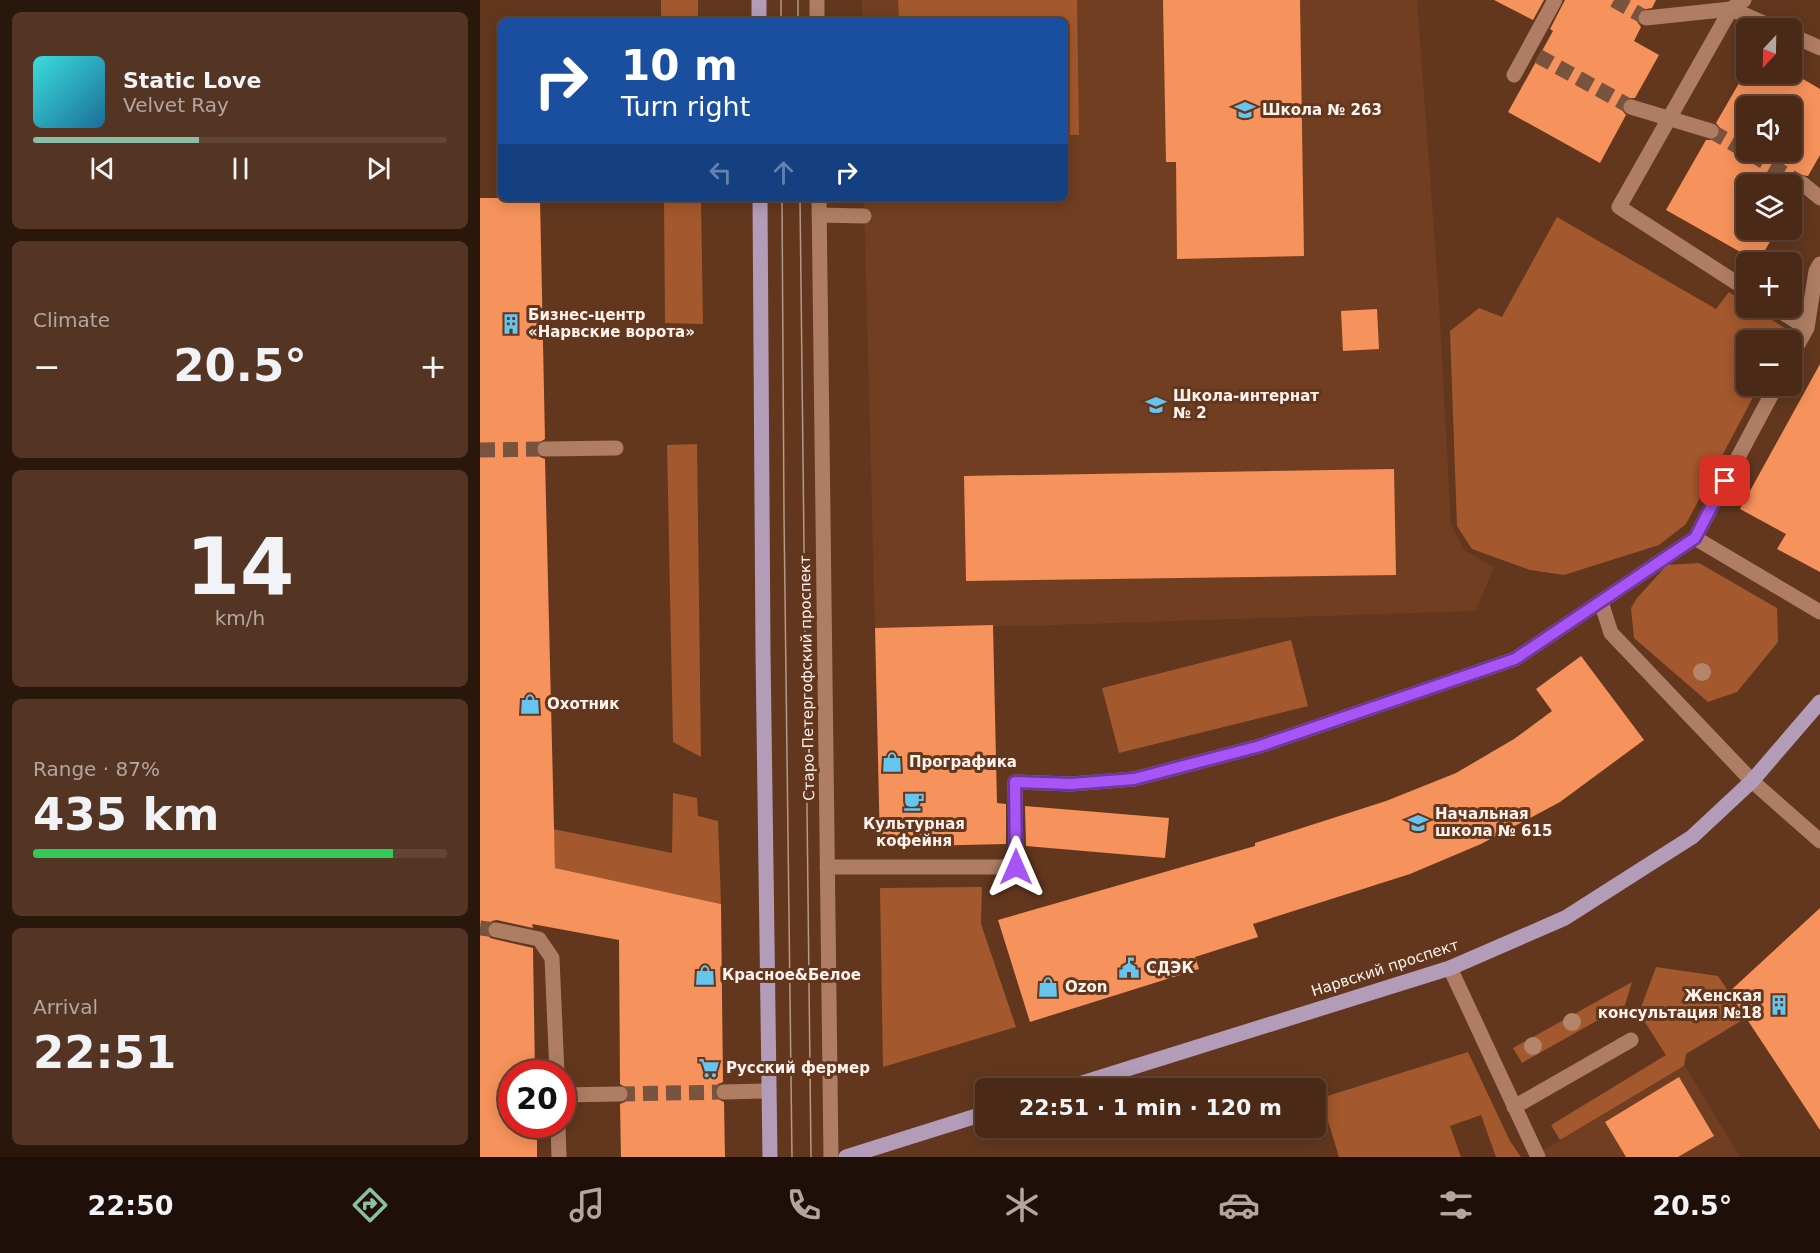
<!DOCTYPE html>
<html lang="en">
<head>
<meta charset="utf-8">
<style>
  :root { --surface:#4a2916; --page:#543523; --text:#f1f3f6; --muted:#b2a6a1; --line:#614535; --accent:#8abfa5 }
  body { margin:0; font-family:"DejaVu Sans",sans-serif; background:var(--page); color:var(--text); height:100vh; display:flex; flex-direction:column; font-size:22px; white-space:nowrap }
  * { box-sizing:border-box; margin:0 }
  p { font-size:20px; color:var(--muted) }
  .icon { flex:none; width:33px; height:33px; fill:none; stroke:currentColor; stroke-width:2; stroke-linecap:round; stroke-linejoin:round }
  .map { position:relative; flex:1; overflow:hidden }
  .details { display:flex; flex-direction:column; gap:12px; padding:12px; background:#29170c; width:480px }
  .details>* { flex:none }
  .top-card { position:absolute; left:18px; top:18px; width:570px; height:183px; border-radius:9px; box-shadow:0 3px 15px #0003,0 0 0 2px var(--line); background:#1a4fa0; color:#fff; overflow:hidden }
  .needle { width:39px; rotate:202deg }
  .buttons { position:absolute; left:1256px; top:18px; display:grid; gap:12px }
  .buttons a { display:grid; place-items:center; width:66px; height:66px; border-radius:9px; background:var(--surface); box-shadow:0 3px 15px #0003,0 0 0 2px var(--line); font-size:30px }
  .speed { position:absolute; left:18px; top:1060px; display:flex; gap:12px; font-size:30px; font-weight:700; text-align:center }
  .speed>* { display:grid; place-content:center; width:78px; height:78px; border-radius:50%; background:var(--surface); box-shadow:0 3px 15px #0003,0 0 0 2px var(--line); line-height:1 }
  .speed .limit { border:9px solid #d22; background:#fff; color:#111 }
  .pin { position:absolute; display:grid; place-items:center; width:51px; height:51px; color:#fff; margin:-26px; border-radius:12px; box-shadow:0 3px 9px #0006 }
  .me { position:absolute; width:66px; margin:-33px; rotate:0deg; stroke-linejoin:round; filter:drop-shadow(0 0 4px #0008) }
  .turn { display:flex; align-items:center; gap:21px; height:126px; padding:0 24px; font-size:27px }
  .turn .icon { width:78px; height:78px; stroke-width:2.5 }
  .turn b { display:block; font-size:42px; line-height:51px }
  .lanes { display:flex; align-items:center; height:57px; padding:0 24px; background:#0003; justify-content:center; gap:30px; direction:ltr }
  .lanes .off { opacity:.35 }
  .big { font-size:45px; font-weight:800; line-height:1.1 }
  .details .card { flex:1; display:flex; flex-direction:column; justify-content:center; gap:9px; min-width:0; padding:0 21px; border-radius:9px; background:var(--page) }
  .details .dial { align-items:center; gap:0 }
  .dial b { font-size:78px; line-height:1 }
  .song { display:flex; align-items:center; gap:18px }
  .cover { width:72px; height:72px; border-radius:9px; background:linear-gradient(135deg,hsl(180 70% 55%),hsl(200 70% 35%)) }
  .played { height:6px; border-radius:3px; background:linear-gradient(90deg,var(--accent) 40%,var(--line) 40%) }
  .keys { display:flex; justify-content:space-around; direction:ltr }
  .heat { display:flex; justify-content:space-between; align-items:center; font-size:33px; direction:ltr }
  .charge { height:9px; border-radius:4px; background:linear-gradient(90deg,#34c759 87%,var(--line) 0) }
  .trip { position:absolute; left:495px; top:1078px; width:351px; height:60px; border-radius:9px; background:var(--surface); box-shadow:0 3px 15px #0003,0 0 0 2px var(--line); font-weight:800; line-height:60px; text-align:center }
  .menu { display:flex; height:96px; justify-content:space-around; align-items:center; background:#1e1009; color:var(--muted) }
  .menu .icon { width:42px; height:42px }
  .menu .active { color:var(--accent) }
  .menu b { font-size:27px; color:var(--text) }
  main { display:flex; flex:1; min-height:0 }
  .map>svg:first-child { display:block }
  .built { fill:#713e21 }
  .green { fill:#a4582d }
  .building { fill:#f6925b; fill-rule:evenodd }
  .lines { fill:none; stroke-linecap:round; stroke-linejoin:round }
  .minor-tunnel { stroke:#79533d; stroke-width:15; stroke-dasharray:15 8; stroke-linecap:butt }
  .minor { stroke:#ae7d63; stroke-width:15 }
  .major { stroke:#b39cb8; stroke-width:15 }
  .tram { stroke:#b4998b; stroke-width:1.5 }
  .tree { fill:#b4856b }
  .route-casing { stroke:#6d37a1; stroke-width:15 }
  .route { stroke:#a855f7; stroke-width:10 }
  .labels { text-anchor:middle; stroke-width:6; stroke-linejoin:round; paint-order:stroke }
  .poi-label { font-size:15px; font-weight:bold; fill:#fef2ed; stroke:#62371e; text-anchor:start }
  .street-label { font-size:15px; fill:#fef2ed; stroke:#62371e }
</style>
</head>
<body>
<main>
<section class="details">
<div class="card">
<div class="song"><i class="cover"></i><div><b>Static Love</b><p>Velvet Ray</p></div></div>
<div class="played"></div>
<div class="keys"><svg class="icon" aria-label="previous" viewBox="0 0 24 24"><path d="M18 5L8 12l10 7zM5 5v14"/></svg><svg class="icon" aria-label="pause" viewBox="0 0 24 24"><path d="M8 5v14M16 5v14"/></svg><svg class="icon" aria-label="next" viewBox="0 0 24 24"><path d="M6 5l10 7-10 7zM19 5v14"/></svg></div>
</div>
<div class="card"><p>Climate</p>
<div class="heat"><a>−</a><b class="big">20.5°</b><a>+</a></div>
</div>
<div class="card dial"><b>14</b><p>km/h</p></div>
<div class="card"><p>Range · 87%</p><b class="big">435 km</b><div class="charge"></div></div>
<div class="card"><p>Arrival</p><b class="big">22:51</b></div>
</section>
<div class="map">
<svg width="1340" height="1157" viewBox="0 0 1340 1157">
  <rect width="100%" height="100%" fill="#62371e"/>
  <path class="built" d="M382,0H937L958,285L971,524L984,550L1014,567L996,611L546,626L395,628L384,198H585V21H382Z
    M1205,1066L1260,1157H1053L1107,1124Z"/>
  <path class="green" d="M181,0H218V21H181Z
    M418,0H597L599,135H585V21H419Z
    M184,198H221L223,324L185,323Z
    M1077,217L1236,309L1249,292L1266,303V308H1273L1308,330L1303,340H1266V386H1279L1206,524L1179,545L1084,575L1050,570L992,549L977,526L970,331L999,308L1022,317Z
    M217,444L221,757L193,742L187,445Z
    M1219,563L1297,608L1298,642L1257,692L1228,702L1154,638L1151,608L1157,598L1187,565Z
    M811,640L828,706L639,753L622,688Z
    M193,793L217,798L218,816L238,821L241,904L75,868L73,829L192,853Z
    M502,887L501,924L536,1027L403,1067L400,888Z
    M1176,967L1238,976L1266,1018L1206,1054L1204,1066L1080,1140L1071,1125L1186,1055L1159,1013Z
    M1152,982L1145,1005L1042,1063L1033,1048Z
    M988,1052L1030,1141L1041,1157H1016L1001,1115L970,1126L981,1157H859L841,1098Z"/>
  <path class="building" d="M683,0H820L824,256L697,259L696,162H686Z
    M1014,0H1064L1053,20Z
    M1085,0H1176L1172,8L1161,10L1157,14L1156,20L1161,27L1154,41L1179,55L1155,98H1148L1142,104V110L1146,115L1120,163L1028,112L1073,31L1070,29Z
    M1266,71V74L1311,72L1340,89V155L1328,176L1320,175L1315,178L1314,187L1318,193L1311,205V184H1266V230H1297L1278,262L1186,210L1226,140H1234L1240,134V128L1236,123ZM1266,106H1311V152H1266Z
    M0,198H60L65,439L57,444L55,450L60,457L65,459L75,868L241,904L243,1082L238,1084L234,1092L236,1098L244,1102L245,1157H141L140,1104L145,1102L150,1094L148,1089L140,1084L139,940L52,924L53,928L17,920L12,921L7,927V934L10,938L53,948L55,1074H32V1125H57V1157H0Z
    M897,309L899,349L863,351L861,311Z
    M1340,364V572L1297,549L1306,534L1260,509Z
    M914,469L916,575L486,581L484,476Z
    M513,625L517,803L526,804V844L400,847L395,628Z
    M1101,656L1164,740L1080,802L1001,844L930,874L773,924L778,937L715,957L719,969L550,1022L518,920L775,846V843L906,801L976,773L1034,739L1072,711L1056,689Z
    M545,806L689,818L685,858L546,846Z
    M1340,908V1130L1249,992Z
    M1199,1077L1234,1136L1198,1157H1146L1125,1122Z"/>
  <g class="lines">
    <path class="minor-tunnel" d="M1134,0L1166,18
      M1058,56L1151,107
      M1231,131L1323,184
      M0,450L65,449
      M0,928L16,930
      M140,1094L244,1092"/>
    <path class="minor" d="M337,0V21
      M1264,0L1251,9L1139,207L1266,289
      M1166,18L1251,9L1295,28
      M1311,35L1340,48
      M1034,75L1075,0
      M1151,107L1231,131
      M1323,184L1340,198
      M339,198L351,1157
      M339,215L384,216
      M1295,308L1327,328
      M1311,357L1327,328L1336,271L1340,264
      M65,449L136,448
      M1215,538L1296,386
      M1121,602L1131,633L1272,781L1340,841
      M347,867H536L535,782L591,784L654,779L780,746L1035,659L1215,538L1340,612
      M16,930L59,939L72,958L77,1074
      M970,968L1058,1157
      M244,1092L289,1091
      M82,1095L140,1094
      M1034,1107L1151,1040
      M78,1125L79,1157"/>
    <path class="major" d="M279,0V21
      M280,198L283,652L290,1157
      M583,1089L970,968L1085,918L1212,837L1272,781L1340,702
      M366,1157L506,1113"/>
    <path class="tram" d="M301,0V21
      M318,0V21
      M302,198L304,515L312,1157
      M320,198L331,1157"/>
  </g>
  <g class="tree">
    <circle cx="1222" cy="672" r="9"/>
    <circle cx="1092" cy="1022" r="9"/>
    <circle cx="1053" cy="1046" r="9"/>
  </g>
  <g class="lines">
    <g class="route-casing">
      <path id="route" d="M536,867L535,782L591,784L654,779L780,746L1035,659L1215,538L1245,481"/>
    </g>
    <use href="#route" class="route"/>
  </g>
  <defs>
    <g id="school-bare" transform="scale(1.62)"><path d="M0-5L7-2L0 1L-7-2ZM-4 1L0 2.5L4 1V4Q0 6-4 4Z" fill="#65c5ee" stroke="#62371e" stroke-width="2.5" paint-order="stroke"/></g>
    <g id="building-bare" transform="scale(1.62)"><path d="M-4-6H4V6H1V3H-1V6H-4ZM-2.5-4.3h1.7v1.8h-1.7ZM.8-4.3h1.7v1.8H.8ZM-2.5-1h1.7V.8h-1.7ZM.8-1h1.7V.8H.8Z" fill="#65c5ee" stroke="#62371e" stroke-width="2.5" paint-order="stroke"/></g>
    <g id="shop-bare" transform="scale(1.62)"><path d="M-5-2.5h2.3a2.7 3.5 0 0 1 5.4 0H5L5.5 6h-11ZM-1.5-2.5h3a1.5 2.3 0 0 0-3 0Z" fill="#65c5ee" stroke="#62371e" stroke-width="2.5" paint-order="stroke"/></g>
    <g id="cafe-bare" transform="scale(1.62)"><path d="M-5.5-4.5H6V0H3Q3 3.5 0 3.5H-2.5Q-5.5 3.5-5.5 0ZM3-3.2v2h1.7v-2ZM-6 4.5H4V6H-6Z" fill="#65c5ee" stroke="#62371e" stroke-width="2.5" paint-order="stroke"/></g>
    <g id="civic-bare" transform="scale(1.62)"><path d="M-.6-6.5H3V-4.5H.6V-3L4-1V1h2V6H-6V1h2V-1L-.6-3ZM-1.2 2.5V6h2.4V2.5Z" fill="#65c5ee" stroke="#62371e" stroke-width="2.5" paint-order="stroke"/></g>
    <g id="supermarket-bare" transform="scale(1.62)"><path d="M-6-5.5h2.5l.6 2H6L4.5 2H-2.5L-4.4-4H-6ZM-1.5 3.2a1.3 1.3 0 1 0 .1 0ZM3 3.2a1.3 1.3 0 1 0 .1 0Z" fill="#65c5ee" stroke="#62371e" stroke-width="2.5" paint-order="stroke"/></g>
  </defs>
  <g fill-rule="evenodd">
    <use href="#school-bare" x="765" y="110"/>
    <use href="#building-bare" x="31" y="324"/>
    <use href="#school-bare" x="676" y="405"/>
    <use href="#shop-bare" x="50" y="704"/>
    <use href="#shop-bare" x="412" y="762"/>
    <use href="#cafe-bare" x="434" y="801"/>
    <use href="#school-bare" x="938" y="823"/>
    <use href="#civic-bare" x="649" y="968"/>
    <use href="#shop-bare" x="225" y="975"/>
    <use href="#shop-bare" x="568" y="987"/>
    <use href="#building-bare" x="1299" y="1005"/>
    <use href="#supermarket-bare" x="229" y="1068"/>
  </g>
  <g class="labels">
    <g class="poi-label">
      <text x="782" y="115">Школа № 263</text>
      <text x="48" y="320">Бизнес-центр<tspan x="48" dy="17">«Нарвские ворота»</tspan></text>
      <text x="693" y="401">Школа-интернат<tspan x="693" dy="17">№ 2</tspan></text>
      <text x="67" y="709">Охотник</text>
      <text x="429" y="767">Прографика</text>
      <text x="955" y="819">Начальная<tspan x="955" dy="17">школа № 615</tspan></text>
      <text x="434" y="829" text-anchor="middle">Культурная<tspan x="434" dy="17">кофейня</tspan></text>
      <text x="666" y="973">СДЭК</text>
      <text x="242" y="980">Красное&amp;Белое</text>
      <text x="585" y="992">Ozon</text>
      <text x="1282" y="1001" text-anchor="end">Женская<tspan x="1282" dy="17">консультация №18</tspan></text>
      <text x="246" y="1073">Русский фермер</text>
    </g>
    <g class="street-label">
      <text transform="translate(327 678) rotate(-91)" y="5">Старо-Петергофский проспект</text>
      <text transform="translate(905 968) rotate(-18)" y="5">Нарвский проспект</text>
    </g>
  </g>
</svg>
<div class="buttons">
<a><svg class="needle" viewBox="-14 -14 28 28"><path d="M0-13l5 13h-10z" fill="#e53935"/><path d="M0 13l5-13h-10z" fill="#b2a6a1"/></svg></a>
<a><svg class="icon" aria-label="sound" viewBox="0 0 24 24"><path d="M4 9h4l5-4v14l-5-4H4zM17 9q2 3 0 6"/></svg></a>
<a><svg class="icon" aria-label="layers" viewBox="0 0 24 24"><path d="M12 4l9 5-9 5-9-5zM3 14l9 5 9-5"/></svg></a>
<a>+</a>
<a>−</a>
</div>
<div class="speed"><div class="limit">20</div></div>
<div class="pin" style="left:1245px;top:481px;background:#d93025"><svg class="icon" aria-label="arrive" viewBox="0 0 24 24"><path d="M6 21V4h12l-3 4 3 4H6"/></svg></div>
<svg class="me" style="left:536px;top:867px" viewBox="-20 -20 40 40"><path d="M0-17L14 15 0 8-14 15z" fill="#a855f7" stroke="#fff" stroke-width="4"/></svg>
<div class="trip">22:51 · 1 min · 120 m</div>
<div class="top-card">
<div class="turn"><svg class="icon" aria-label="right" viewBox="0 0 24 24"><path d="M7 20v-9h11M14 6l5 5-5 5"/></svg><div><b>10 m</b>Turn right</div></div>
<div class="lanes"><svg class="icon off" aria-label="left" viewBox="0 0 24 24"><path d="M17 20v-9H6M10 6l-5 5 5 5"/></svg><svg class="icon off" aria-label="ahead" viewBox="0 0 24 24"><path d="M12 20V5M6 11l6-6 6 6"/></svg><svg class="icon" aria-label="right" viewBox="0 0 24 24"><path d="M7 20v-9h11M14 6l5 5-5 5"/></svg></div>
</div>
</div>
</main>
<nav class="menu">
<b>22:50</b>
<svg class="icon active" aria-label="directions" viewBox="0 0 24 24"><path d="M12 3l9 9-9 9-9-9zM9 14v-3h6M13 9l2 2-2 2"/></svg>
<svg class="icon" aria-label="music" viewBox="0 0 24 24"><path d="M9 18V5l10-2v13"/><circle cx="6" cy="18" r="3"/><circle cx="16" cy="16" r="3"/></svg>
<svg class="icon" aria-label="phone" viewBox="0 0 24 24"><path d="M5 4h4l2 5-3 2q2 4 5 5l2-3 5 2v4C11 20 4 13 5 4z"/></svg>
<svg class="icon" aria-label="climate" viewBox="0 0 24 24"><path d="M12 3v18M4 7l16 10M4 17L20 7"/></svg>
<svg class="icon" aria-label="car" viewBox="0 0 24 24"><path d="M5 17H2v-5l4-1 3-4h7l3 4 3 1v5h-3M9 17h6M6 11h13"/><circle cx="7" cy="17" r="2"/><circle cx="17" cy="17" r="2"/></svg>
<svg class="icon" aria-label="filters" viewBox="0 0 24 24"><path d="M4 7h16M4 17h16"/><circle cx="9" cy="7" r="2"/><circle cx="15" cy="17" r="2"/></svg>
<b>20.5°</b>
</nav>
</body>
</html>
